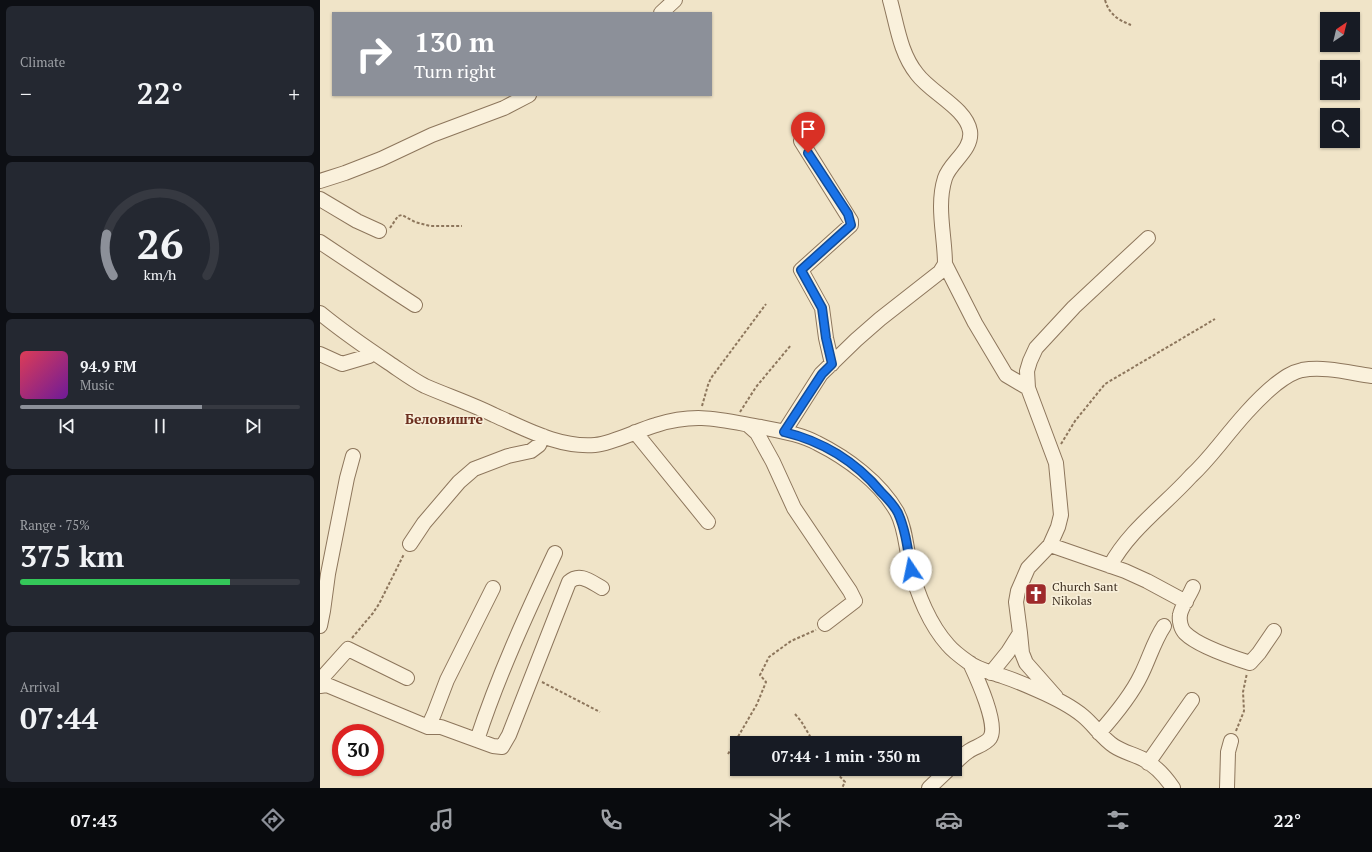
<!DOCTYPE html>
<html lang="en">
<head>
<meta charset="utf-8">
<style>
  :root { --surface:#171b24; --page:#242831; --text:#f1f3f6; --muted:#9ea1a6; --line:#363941; --accent:#8c9099 }
  body { margin:0; font-family:"PT Serif",serif; background:var(--page); color:var(--text); height:100vh; display:flex; flex-direction:column; font-size:15px; white-space:nowrap }
  * { box-sizing:border-box; margin:0 }
  p { font-size:13px; color:var(--muted) }
  .icon { flex:none; width:22px; height:22px; fill:none; stroke:currentColor; stroke-width:2; stroke-linecap:round; stroke-linejoin:round }
  .map { position:relative; flex:1; overflow:hidden }
  .side { display:flex; flex-direction:column; gap:6px; padding:6px; background:#0d0f14; width:320px }
  .side>* { flex:none }
  .guide { position:absolute; left:12px; top:12px; width:380px; height:84px; border-radius:0px; box-shadow:0 1px 3px #0004; background:#8c9099; color:#fff; overflow:hidden }
  .needle { width:26px; rotate:35deg }
  .fabs { position:absolute; left:1000px; top:12px; display:grid; gap:8px }
  .fabs a { display:grid; place-items:center; width:40px; height:40px; border-radius:0px; background:var(--surface); box-shadow:0 1px 3px #0004; font-size:20px }
  .speed { position:absolute; left:12px; top:724px; display:flex; gap:8px; font-size:20px; font-weight:700; text-align:center }
  .speed>* { display:grid; place-content:center; width:52px; height:52px; border-radius:50%; background:var(--surface); box-shadow:0 1px 3px #0004; line-height:1 }
  .speed .limit { border:6px solid #d22; background:#fff; color:#111 }
  .pin { position:absolute; display:grid; place-items:center; width:34px; height:34px; color:#fff; margin:-41px -17px; border-radius:50% 50% 50% 0; rotate:-45deg; box-shadow:0 0 4px #0007 }
  .pin .icon { rotate:45deg }
  .me { position:absolute; width:44px; margin:-22px; rotate:349deg; stroke-linejoin:round; filter:drop-shadow(0 0 3px #0008) }
  .turn { display:flex; align-items:center; gap:14px; height:84px; padding:0 16px; font-size:18px }
  .turn .icon { width:52px; height:52px; stroke-width:2.5 }
  .turn b { display:block; font-size:28px; line-height:34px }
  .big { font-size:30px; font-weight:700; line-height:1.1 }
  .side .card { flex:1; display:flex; flex-direction:column; justify-content:center; gap:6px; min-width:0; padding:0 14px; border-radius:6px; background:var(--page) }
  .side .dial { align-items:center; gap:0 }
  .dial svg { height:104px; overflow:visible; fill:none; stroke:var(--line); stroke-width:7; stroke-linecap:round; text-anchor:middle }
  .dial text { fill:var(--text); stroke:none }
  .song { display:flex; align-items:center; gap:12px }
  .cover { width:48px; height:48px; border-radius:6px; background:linear-gradient(135deg,hsl(350 70% 55%),hsl(280 70% 35%)) }
  .played { height:4px; border-radius:2px; background:linear-gradient(90deg,var(--accent) 65%,var(--line) 65%) }
  .keys { display:flex; justify-content:space-around; direction:ltr }
  .heat { display:flex; justify-content:space-between; align-items:center; font-size:22px; direction:ltr }
  .charge { height:6px; border-radius:3px; background:linear-gradient(90deg,#34c759 75%,var(--line) 0) }
  .trip { position:absolute; left:410px; top:736px; width:232px; height:40px; border-radius:0px; background:var(--surface); box-shadow:0 1px 3px #0004; font-weight:700; line-height:40px; text-align:center }
  .dock { display:flex; height:64px; justify-content:space-around; align-items:center; background:#090b0e; color:var(--muted) }
  .dock .icon { width:28px; height:28px }
  .dock .active { color:var(--accent) }
  .dock b { font-size:18px; color:var(--text) }
  main { display:flex; flex:1; min-height:0 }
  .map>svg:first-child { display:block }
  .lines { fill:none; stroke-linecap:round; stroke-linejoin:round }
  .minor-casing { stroke:#8d765c; stroke-width:16 }
  .path { stroke:#8d765c; stroke-width:2; stroke-dasharray:3 2; stroke-linecap:butt }
  .minor { stroke:#faf1dc; stroke-width:14 }
  .route-casing { stroke:#114b97; stroke-width:10 }
  .route { stroke:#1a73e8; stroke-width:7 }
  .labels { text-anchor:middle; stroke-width:3.5; stroke-linejoin:round; paint-order:stroke }
  .poi-label { font-size:12px; fill:#3d2e20; stroke:#f7eed8; text-anchor:start }
  .quarter-label { font-size:14px; font-weight:bold; fill:#6b2e1e; stroke:#f7eed8 }
</style>
</head>
<body>
<main>
<section class="side">
<div class="card"><p>Climate</p>
<div class="heat"><a>−</a><b class="big">22°</b><a>+</a></div>
</div>
<div class="card dial"><svg viewBox="0 0 100 80">
<path d="M14 69A42 42 0 1 1 86 69"/>
<path d="M14 69A42 42 0 0 1 9 37" stroke="#8c9099"/>
<text x="50" y="56" font-size="32" font-weight="700">26</text>
<text x="50" y="72" font-size="11">km/h</text>
</svg></div>
<div class="card">
<div class="song"><i class="cover"></i><div><b>94.9 FM</b><p>Music</p></div></div>
<div class="played"></div>
<div class="keys"><svg class="icon" aria-label="previous" viewBox="0 0 24 24"><path d="M18 5L8 12l10 7zM5 5v14"/></svg><svg class="icon" aria-label="pause" viewBox="0 0 24 24"><path d="M8 5v14M16 5v14"/></svg><svg class="icon" aria-label="next" viewBox="0 0 24 24"><path d="M6 5l10 7-10 7zM19 5v14"/></svg></div>
</div>
<div class="card"><p>Range · 75%</p><b class="big">375 km</b><div class="charge"></div></div>
<div class="card"><p>Arrival</p><b class="big">07:44</b></div>
</section>
<div class="map">
<svg width="1052" height="788" viewBox="0 0 1052 788">
  <rect width="100%" height="100%" fill="#f0e4c8"/>
  <g class="lines">
    <g class="minor-casing">
      <path id="minor" d="M341,13L355,0
        M481,141L531,221V225L481,270L502,308L506,338L512,364
        M0,181L25,173L61,159L112,135L184,108L209,95
        M0,199L37,221L59,231
        M0,242L75,292L95,305
        M625,264L655,323L686,375L708,388
        M0,313C22,331 45,347 69,363C81,371 93,380 105,386C128,396 152,404 174,415C206,429 239,448 275,445C294,443 318,430 336,425C377,412 401,420 441,427C460,431 480,434 497,443C527,458 560,482 577,512C586,529 586,550 591,568C597,594 610,625 628,645C633,651 641,657 648,662C658,670 671,672 682,676C694,680 706,685 717,690C733,697 750,705 763,716C774,725 782,738 794,746C803,752 813,754 823,759C836,766 845,776 853,788
        M0,355V354L22,364L49,356L53,352
        M428,425L437,433L453,462L474,508L530,591L535,601L505,624
        M315,432L388,522
        M464,432L501,374L536,340L560,319L620,272L625,264C625,236 616,206 625,178C630,162 653,150 650,131C646,108 611,93 597,74C580,53 577,25 570,0
        M90,544L104,523L139,482L154,469L188,456L211,451L219,445L223,436
        M730,545L805,571L827,581L866,602
        M790,566C809,530 845,505 871,476C882,466 891,455 900,444C917,423 935,401 956,384C964,378 972,372 982,370C1005,366 1030,373 1052,376
        M873,587C870,595 861,607 860,615C859,621 861,629 865,633C878,646 911,657 930,663L939,653L954,631
        M0,626L3,611L8,574L27,478L33,456
        M700,633L702,653L706,663L736,697
        M671,673L688,652L700,633L696,602L698,591L708,568L730,545L738,527L741,515L736,463L708,388L707,371L710,361L716,348L754,307L828,238
        M0,678H2L28,649L87,678
        M0,686L7,685L108,727H121L173,746L182,747L189,735L249,582C260,572 271,582 282,588
        M108,727L114,714L127,680L173,588
        M779,733C795,715 811,696 821,675C829,659 834,641 844,626
        M157,740C178,676 206,615 235,553
        M635,763C639,759 644,754 649,751C655,747 666,744 670,738C679,725 656,676 650,663
        M828,763L872,700
        M609,788L629,769
        M907,788L908,752L911,741"/>
    </g>
    <path class="path" d="M785,0C789,14 798,20 811,25
      M70,228L78,216L82,215L95,222L110,226H142
      M382,406L388,385L391,378L446,304
      M420,412L436,387L471,345
      M741,444L755,421L785,384L895,319
      M32,638L53,613L59,604L84,554
      M222,682L280,712
      M475,714L481,721L494,743
      M916,731L924,711L923,692L927,673
      M408,754L437,704L446,682L440,675L449,657L471,641L496,630
      M513,769L525,782L522,788
      M519,775L526,769"/>
    <use href="#minor" class="minor"/>
  </g>
  <g class="lines">
    <g class="route-casing">
      <path id="route" d="M488,153L528,214L531,225L481,270L502,308L506,338L512,364L502,374L464,432C502,441 536,462 561,492C567,498 574,505 578,513C586,531 588,551 591,570"/>
    </g>
    <use href="#route" class="route"/>
  </g>
  <defs>
    <g id="church-square" transform="scale(1.15)"><rect x="-9" y="-9" width="18" height="18" rx="4" fill="#9e2a2b" stroke="#f7eed8"/><path d="M-1.2-6h2.4v3.5h3.3v2.4h-3.3V6h-2.4V-.1h-3.3v-2.4h3.3Z" fill="#fff"/></g>
  </defs>
  <g fill-rule="evenodd">
    <use href="#church-square" x="716" y="594"/>
  </g>
  <g class="labels">
    <g class="poi-label">
      <text x="732" y="591">Church Sant<tspan x="732" dy="14">Nikolas</tspan></text>
    </g>
    <g class="quarter-label">
      <text x="124" y="424">Беловиште</text>
    </g>
  </g>
</svg>
<div class="fabs">
<a><svg class="needle" viewBox="-14 -14 28 28"><path d="M0-13l5 13h-10z" fill="#e53935"/><path d="M0 13l5-13h-10z" fill="#9ea1a6"/></svg></a>
<a><svg class="icon" aria-label="sound" viewBox="0 0 24 24"><path d="M4 9h4l5-4v14l-5-4H4zM17 9q2 3 0 6"/></svg></a>
<a><svg class="icon" aria-label="search" viewBox="0 0 24 24"><circle cx="10" cy="10" r="6"/><path d="M15 15l6 6"/></svg></a>
</div>
<div class="speed"><div class="limit">30</div></div>
<div class="pin" style="left:488px;top:153px;background:#d93025"><svg class="icon" aria-label="arrive" viewBox="0 0 24 24"><path d="M6 21V4h12l-3 4 3 4H6"/></svg></div>
<svg class="me" style="left:591px;top:570px" viewBox="-20 -20 40 40"><circle r="19" fill="#fff"/><path d="M0-13L10 11 0 6-10 11z" fill="#1a73e8"/></svg>
<div class="trip">07:44 · 1 min · 350 m</div>
<div class="guide">
<div class="turn"><svg class="icon" aria-label="right" viewBox="0 0 24 24"><path d="M7 20v-9h11M14 6l5 5-5 5"/></svg><div><b>130 m</b>Turn right</div></div>
</div>
</div>
</main>
<nav class="dock">
<b>07:43</b>
<svg class="icon active" aria-label="directions" viewBox="0 0 24 24"><path d="M12 3l9 9-9 9-9-9zM9 14v-3h6M13 9l2 2-2 2"/></svg>
<svg class="icon" aria-label="music" viewBox="0 0 24 24"><path d="M9 18V5l10-2v13"/><circle cx="6" cy="18" r="3"/><circle cx="16" cy="16" r="3"/></svg>
<svg class="icon" aria-label="phone" viewBox="0 0 24 24"><path d="M5 4h4l2 5-3 2q2 4 5 5l2-3 5 2v4C11 20 4 13 5 4z"/></svg>
<svg class="icon" aria-label="climate" viewBox="0 0 24 24"><path d="M12 3v18M4 7l16 10M4 17L20 7"/></svg>
<svg class="icon" aria-label="car" viewBox="0 0 24 24"><path d="M5 17H2v-5l4-1 3-4h7l3 4 3 1v5h-3M9 17h6M6 11h13"/><circle cx="7" cy="17" r="2"/><circle cx="17" cy="17" r="2"/></svg>
<svg class="icon" aria-label="filters" viewBox="0 0 24 24"><path d="M4 7h16M4 17h16"/><circle cx="9" cy="7" r="2"/><circle cx="15" cy="17" r="2"/></svg>
<b>22°</b>
</nav>
</body>
</html>
